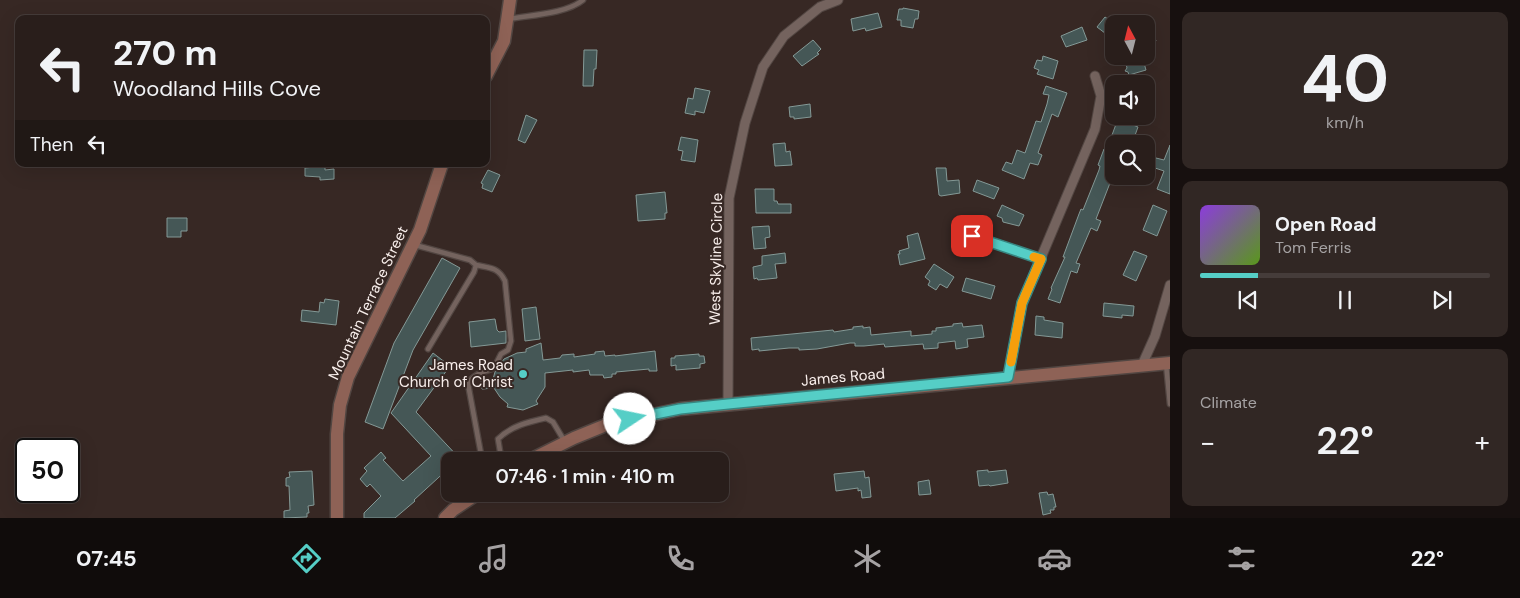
<!DOCTYPE html>
<html lang="en">
<head>
<meta charset="utf-8">
<style>
  :root { --surface:#291e1b; --page:#312724; --text:#f1f3f6; --muted:#a5a2a3; --line:#453c3a; --accent:#55cec6 }
  body { margin:0; font-family:"DM Sans",sans-serif; background:var(--page); color:var(--text); height:100vh; display:flex; flex-direction:column; font-size:19px; white-space:nowrap }
  * { box-sizing:border-box; margin:0 }
  p { font-size:16px; color:var(--muted) }
  .icon { flex:none; width:28px; height:28px; fill:none; stroke:currentColor; stroke-width:2; stroke-linecap:round; stroke-linejoin:round }
  .map { position:relative; flex:1; overflow:hidden }
  .drawer { display:flex; flex-direction:column; gap:12px; padding:12px; background:#17100f; width:350px }
  .drawer>* { flex:none }
  .banner { position:absolute; left:15px; top:15px; width:475px; height:152px; border-radius:10px; box-shadow:0 5px 20px #0002,0 0 0 1px var(--line); background:#291e1b; color:var(--text); overflow:hidden }
  .needle { width:32px; rotate:353deg }
  .buttons { position:absolute; left:1105px; top:15px; display:grid; gap:10px }
  .buttons a { display:grid; place-items:center; width:50px; height:50px; border-radius:10px; background:var(--surface); box-shadow:0 5px 20px #0002,0 0 0 1px var(--line); font-size:25px }
  .speed { position:absolute; left:15px; top:438px; display:flex; gap:10px; font-size:25px; font-weight:700; text-align:center }
  .speed>* { display:grid; place-content:center; width:65px; height:65px; border-radius:50%; background:var(--surface); box-shadow:0 5px 20px #0002,0 0 0 1px var(--line); line-height:1 }
  .speed .limit { border:2px solid #111; border-radius:8px; background:#fff; color:#111 }
  .pin { position:absolute; display:grid; place-items:center; width:42px; height:42px; color:#fff; margin:-21px; border-radius:10px; box-shadow:0 2px 8px #0006 }
  .me { position:absolute; width:55px; margin:-28px; rotate:79deg; stroke-linejoin:round; filter:drop-shadow(0 0 4px #0008) }
  .turn { display:flex; align-items:center; gap:18px; height:105px; padding:0 15px; font-size:22px }
  .turn .icon { width:65px; height:65px; stroke-width:2.5 }
  .turn b { display:block; font-size:35px; line-height:42px }
  .then { display:flex; align-items:center; height:48px; padding:0 15px; background:#0003; gap:10px; font-size:19px }
  .big { font-size:38px; font-weight:600; line-height:1.1 }
  .drawer .widget { flex:1; display:flex; flex-direction:column; justify-content:center; gap:8px; min-width:0; padding:0 18px; border-radius:10px; background:var(--page) }
  .drawer .dial { align-items:center; gap:0 }
  .dial b { font-size:65px; line-height:1 }
  .song { display:flex; align-items:center; gap:15px }
  .cover { width:60px; height:60px; border-radius:8px; background:linear-gradient(135deg,hsl(270 70% 55%),hsl(90 70% 35%)) }
  .played { height:5px; border-radius:2px; background:linear-gradient(90deg,var(--accent) 20%,var(--line) 20%) }
  .keys { display:flex; justify-content:space-around; direction:ltr }
  .heat { display:flex; justify-content:space-between; align-items:center; font-size:28px; direction:ltr }
  .trip { position:absolute; left:441px; top:452px; width:288px; height:50px; border-radius:10px; background:var(--surface); box-shadow:0 5px 20px #0002,0 0 0 1px var(--line); font-weight:600; line-height:50px; text-align:center }
  .dock { display:flex; height:80px; justify-content:space-around; align-items:center; background:#100c0b; color:var(--muted) }
  .dock .icon { width:35px; height:35px }
  .dock .on { color:var(--accent) }
  .dock b { font-size:22px; color:var(--text) }
  main { display:flex; flex:1; min-height:0 }
  .map>svg:first-child { display:block }
  .building { fill:#455756; stroke:#849996 }
  .lines { fill:none; stroke-linecap:round; stroke-linejoin:round }
  .lane-casing { stroke:#524642; stroke-width:7 }
  .street-casing { stroke:#524642; stroke-width:11 }
  .secondary-casing { stroke:#524642; stroke-width:15 }
  .lane { stroke:#74635e; stroke-width:4.5 }
  .street { stroke:#74635e; stroke-width:9 }
  .secondary { stroke:#8e6256; stroke-width:12 }
  .route-casing { stroke:#378681; stroke-width:12 }
  .route { stroke:#55cec6; stroke-width:9 }
  .slow { stroke:#f59e0b; stroke-width:9 }
  .poi-dot { fill:#55cec6; stroke:#372824; stroke-width:2 }
  .labels { text-anchor:middle; stroke-width:4; stroke-linejoin:round; paint-order:stroke }
  .street-label { font-size:15px; fill:#f8eeeb; stroke:#372824 }
  .poi-label { font-size:15px; fill:#f8eeeb; stroke:#372824; text-anchor:end }
</style>
</head>
<body>
<main>
<div class="map">
<svg width="1170" height="518" viewBox="0 0 1170 518">
  <rect width="100%" height="100%" fill="#372824"/>
  <path class="building" d="M903,8L919,11L918,19H915L913,28L901,26V20H897L899,9H903Z
    M878,13L882,27L866,31L865,28L853,31L851,19Z
    M1105,17L1114,23V40L1097,27Z
    M1082,27L1087,40L1066,47L1061,36Z
    M1146,36L1156,40L1147,64H1146Z
    M813,40L821,49L817,53L819,54L802,66L793,56Z
    M584,50H597L596,69H594L593,86H583Z
    M1043,56L1058,61L1053,79L1037,74L1039,70L1034,68L1037,60L1042,61Z
    M1124,56H1142L1146,70L1129,75L1128,72L1125,71L1127,68Z
    M1046,86L1067,93L1058,117L1052,114L1038,153L1042,155L1038,165L1030,163L1024,179L1002,170L1006,162L1012,164L1017,150L1025,153L1036,121L1041,122L1047,104L1049,95L1043,94Z
    M695,88L710,91L704,113L695,111V115L685,113L688,98L693,99Z
    M810,104L811,117L794,119V117H790L789,107Z
    M526,115L537,120L525,143L518,140Z
    M1119,116H1127L1135,119L1133,125L1138,127L1134,138H1132L1130,144H1123L1114,140V167L1108,182L1110,183L1096,219L1101,221L1097,231L1091,228L1076,263L1080,264L1077,273L1071,271L1060,303L1048,299L1052,289L1051,288L1065,257H1063L1079,214L1081,209L1083,210L1099,170L1100,166L1098,165L1104,149L1106,150L1108,146Z
    M681,137L698,140L695,162L681,160L683,151L678,150Z
    M785,143L786,152L790,151L792,165L775,166L773,144Z
    M1170,145V194L1157,189L1164,171L1149,166L1152,157L1164,160Z
    M325,166V170L334,169V179L320,180V177L305,176V168Z
    M936,168H946L947,181L959,180L960,193L941,196L939,195Z
    M488,170L500,175L492,192L482,188L483,184L481,183Z
    M977,180L999,188L994,199L973,191Z
    M755,189H774V201H777L778,204H791V213H756Z
    M665,192L667,213H665V219L638,221L636,195Z
    M1002,205L1024,215L1019,226L1003,222L1002,218L997,216Z
    M1153,205L1167,211L1157,236L1143,230Z
    M167,218H187V231H181V237H167Z
    M769,226L770,237L765,238L766,248L754,249L752,227Z
    M918,233L925,259L900,265L898,254H900L899,251L909,248L907,236Z
    M1134,251L1147,256L1136,281L1123,275Z
    M785,253L786,263L775,264L777,278L758,280L757,278L754,279L753,267L762,265V256Z
    M442,258L460,268L413,350L383,429L365,422L394,343Z
    M934,264L954,277L947,288L940,284L936,290L928,285L930,281L925,277Z
    M966,278L995,286L991,299L962,291Z
    M325,299L339,301L336,325L301,321L302,310L319,312L320,302L324,303Z
    M1104,303L1134,306L1133,316L1122,315V318L1103,316Z
    M536,307L540,339L525,341L522,309Z
    M1036,316L1044,317V320L1063,323L1062,338L1035,335Z
    M495,319L497,330L499,332L506,331V343L471,347L469,322Z
    M962,323L963,327L982,325L984,337L967,339L968,347L956,349L955,341L938,343V348L924,349L923,344L885,347L884,344L864,346H855V343H850L817,349L799,350V348H789L759,351V349L752,350L751,338L833,330L834,332L853,329V327L863,326V328L870,327L871,335L911,331V336L932,334V331H936V328L953,326V324Z
    M541,343L543,360L560,358L562,355L574,354V357L595,354V352L604,351L605,356L615,355V356L655,351L657,371H649V369L616,372V374H612V377L604,378L603,375H590L589,370L573,372V370L545,373V387L536,401L538,404L523,410L507,407L508,404L500,397L494,388L482,389L481,380L493,379L495,372L504,359L517,353L526,352V349Z
    M433,353L450,366L416,412L462,461H450V467L414,500L415,501L395,518H364V513L381,496L370,484L367,487L360,479L367,471L364,468L381,452L386,458L383,460L403,481L431,456L391,413Z
    M699,354V356H704L705,363L700,364V368L676,370V365L671,366V358H675V356Z
    M988,470V472L1006,470L1008,483L990,486L989,485L979,486L977,471Z
    M312,471L314,505L308,506L309,513H307V517L284,518V511L290,510L289,486H286V478L290,477L289,472Z
    M864,471L865,478L869,477L871,497L862,498L861,490L858,491V488L836,491L834,474Z
    M929,480L931,494L919,495L918,482Z
    M1047,492L1048,495L1053,494L1056,507H1054V510H1050L1051,513L1043,515L1039,493Z"/>
  <g class="lines">
    <g class="lane-casing">
      <path id="lane" d="M508,19C530,15 566,14 583,0
        M415,245L470,260L476,265L474,272L428,349
        M476,265C490,268 498,267 505,281L511,341L508,350L501,354L494,368C484,372 473,374 468,384L481,454L485,461
        M1166,364L1170,404
        M504,461L501,457L498,439C511,426 528,422 546,418L553,422L565,442"/>
    </g>
    <g class="street-casing">
      <path id="street" d="M972,236L1041,259
        M1142,365L1155,336L1170,285
        M1008,377L1022,303L1095,129L1101,96L1095,76
        M728,404L729,198L745,123L763,67L784,36L820,7L838,0"/>
    </g>
    <g class="secondary-casing">
      <path id="secondary" d="M486,76L504,41L510,0
        M528,461L574,438L606,425L680,409L1170,363
        M337,518V434L340,405L348,377L420,230L442,164
        M445,518L453,510L477,494"/>
    </g>
    <use href="#lane" class="lane"/>
    <use href="#street" class="street"/>
    <use href="#secondary" class="secondary"/>
  </g>
  <g class="lines">
    <g class="route-casing">
      <path id="route" d="M630,419L680,409L728,404L1008,377L1022,303L1041,259L972,236"/>
    </g>
    <use href="#route" class="route"/>
    <path class="slow" d="M1011,362L1022,303L1041,259L1034,257"/>
  </g>
  <circle class="poi-dot" cx="523" cy="374" r="5"/>
  <g class="labels">
    <g class="street-label">
      <text transform="translate(716 259) rotate(-89)" y="5">West Skyline Circle</text>
      <text transform="translate(368 303) rotate(-65)" y="5">Mountain Terrace Street</text>
      <text transform="translate(843 377) rotate(-5)" y="5">James Road</text>
    </g>
    <g class="poi-label">
      <text x="513" y="370">James Road<tspan x="513" dy="17">Church of Christ</tspan></text>
    </g>
  </g>
</svg>
<div class="buttons">
<a><svg class="needle" viewBox="-14 -14 28 28"><path d="M0-13l5 13h-10z" fill="#e53935"/><path d="M0 13l5-13h-10z" fill="#a5a2a3"/></svg></a>
<a><svg class="icon" aria-label="sound" viewBox="0 0 24 24"><path d="M4 9h4l5-4v14l-5-4H4zM17 9q2 3 0 6"/></svg></a>
<a><svg class="icon" aria-label="search" viewBox="0 0 24 24"><circle cx="10" cy="10" r="6"/><path d="M15 15l6 6"/></svg></a>
</div>
<div class="speed"><div class="limit">50</div></div>
<div class="pin" style="left:972px;top:236px;background:#d93025"><svg class="icon" aria-label="arrive" viewBox="0 0 24 24"><path d="M6 21V4h12l-3 4 3 4H6"/></svg></div>
<svg class="me" style="left:630px;top:419px" viewBox="-20 -20 40 40"><circle r="19" fill="#fff"/><path d="M0-13L10 11 0 6-10 11z" fill="#55cec6"/></svg>
<div class="trip">07:46 · 1 min · 410 m</div>
<div class="banner">
<div class="turn"><svg class="icon" aria-label="left" viewBox="0 0 24 24"><path d="M17 20v-9H6M10 6l-5 5 5 5"/></svg><div><b>270 m</b>Woodland Hills Cove</div></div>
<div class="then">Then<svg class="icon" aria-label="left" viewBox="0 0 24 24"><path d="M17 20v-9H6M10 6l-5 5 5 5"/></svg></div>
</div>
</div>
<section class="drawer">
<div class="widget dial"><b>40</b><p>km/h</p></div>
<div class="widget">
<div class="song"><i class="cover"></i><div><b>Open Road</b><p>Tom Ferris</p></div></div>
<div class="played"></div>
<div class="keys"><svg class="icon" aria-label="previous" viewBox="0 0 24 24"><path d="M18 5L8 12l10 7zM5 5v14"/></svg><svg class="icon" aria-label="pause" viewBox="0 0 24 24"><path d="M8 5v14M16 5v14"/></svg><svg class="icon" aria-label="next" viewBox="0 0 24 24"><path d="M6 5l10 7-10 7zM19 5v14"/></svg></div>
</div>
<div class="widget"><p>Climate</p>
<div class="heat"><a>−</a><b class="big">22°</b><a>+</a></div>
</div>
</section>
</main>
<nav class="dock">
<b>07:45</b>
<svg class="icon on" aria-label="directions" viewBox="0 0 24 24"><path d="M12 3l9 9-9 9-9-9zM9 14v-3h6M13 9l2 2-2 2"/></svg>
<svg class="icon" aria-label="music" viewBox="0 0 24 24"><path d="M9 18V5l10-2v13"/><circle cx="6" cy="18" r="3"/><circle cx="16" cy="16" r="3"/></svg>
<svg class="icon" aria-label="phone" viewBox="0 0 24 24"><path d="M5 4h4l2 5-3 2q2 4 5 5l2-3 5 2v4C11 20 4 13 5 4z"/></svg>
<svg class="icon" aria-label="climate" viewBox="0 0 24 24"><path d="M12 3v18M4 7l16 10M4 17L20 7"/></svg>
<svg class="icon" aria-label="car" viewBox="0 0 24 24"><path d="M5 17H2v-5l4-1 3-4h7l3 4 3 1v5h-3M9 17h6M6 11h13"/><circle cx="7" cy="17" r="2"/><circle cx="17" cy="17" r="2"/></svg>
<svg class="icon" aria-label="filters" viewBox="0 0 24 24"><path d="M4 7h16M4 17h16"/><circle cx="9" cy="7" r="2"/><circle cx="15" cy="17" r="2"/></svg>
<b>22°</b>
</nav>
</body>
</html>
